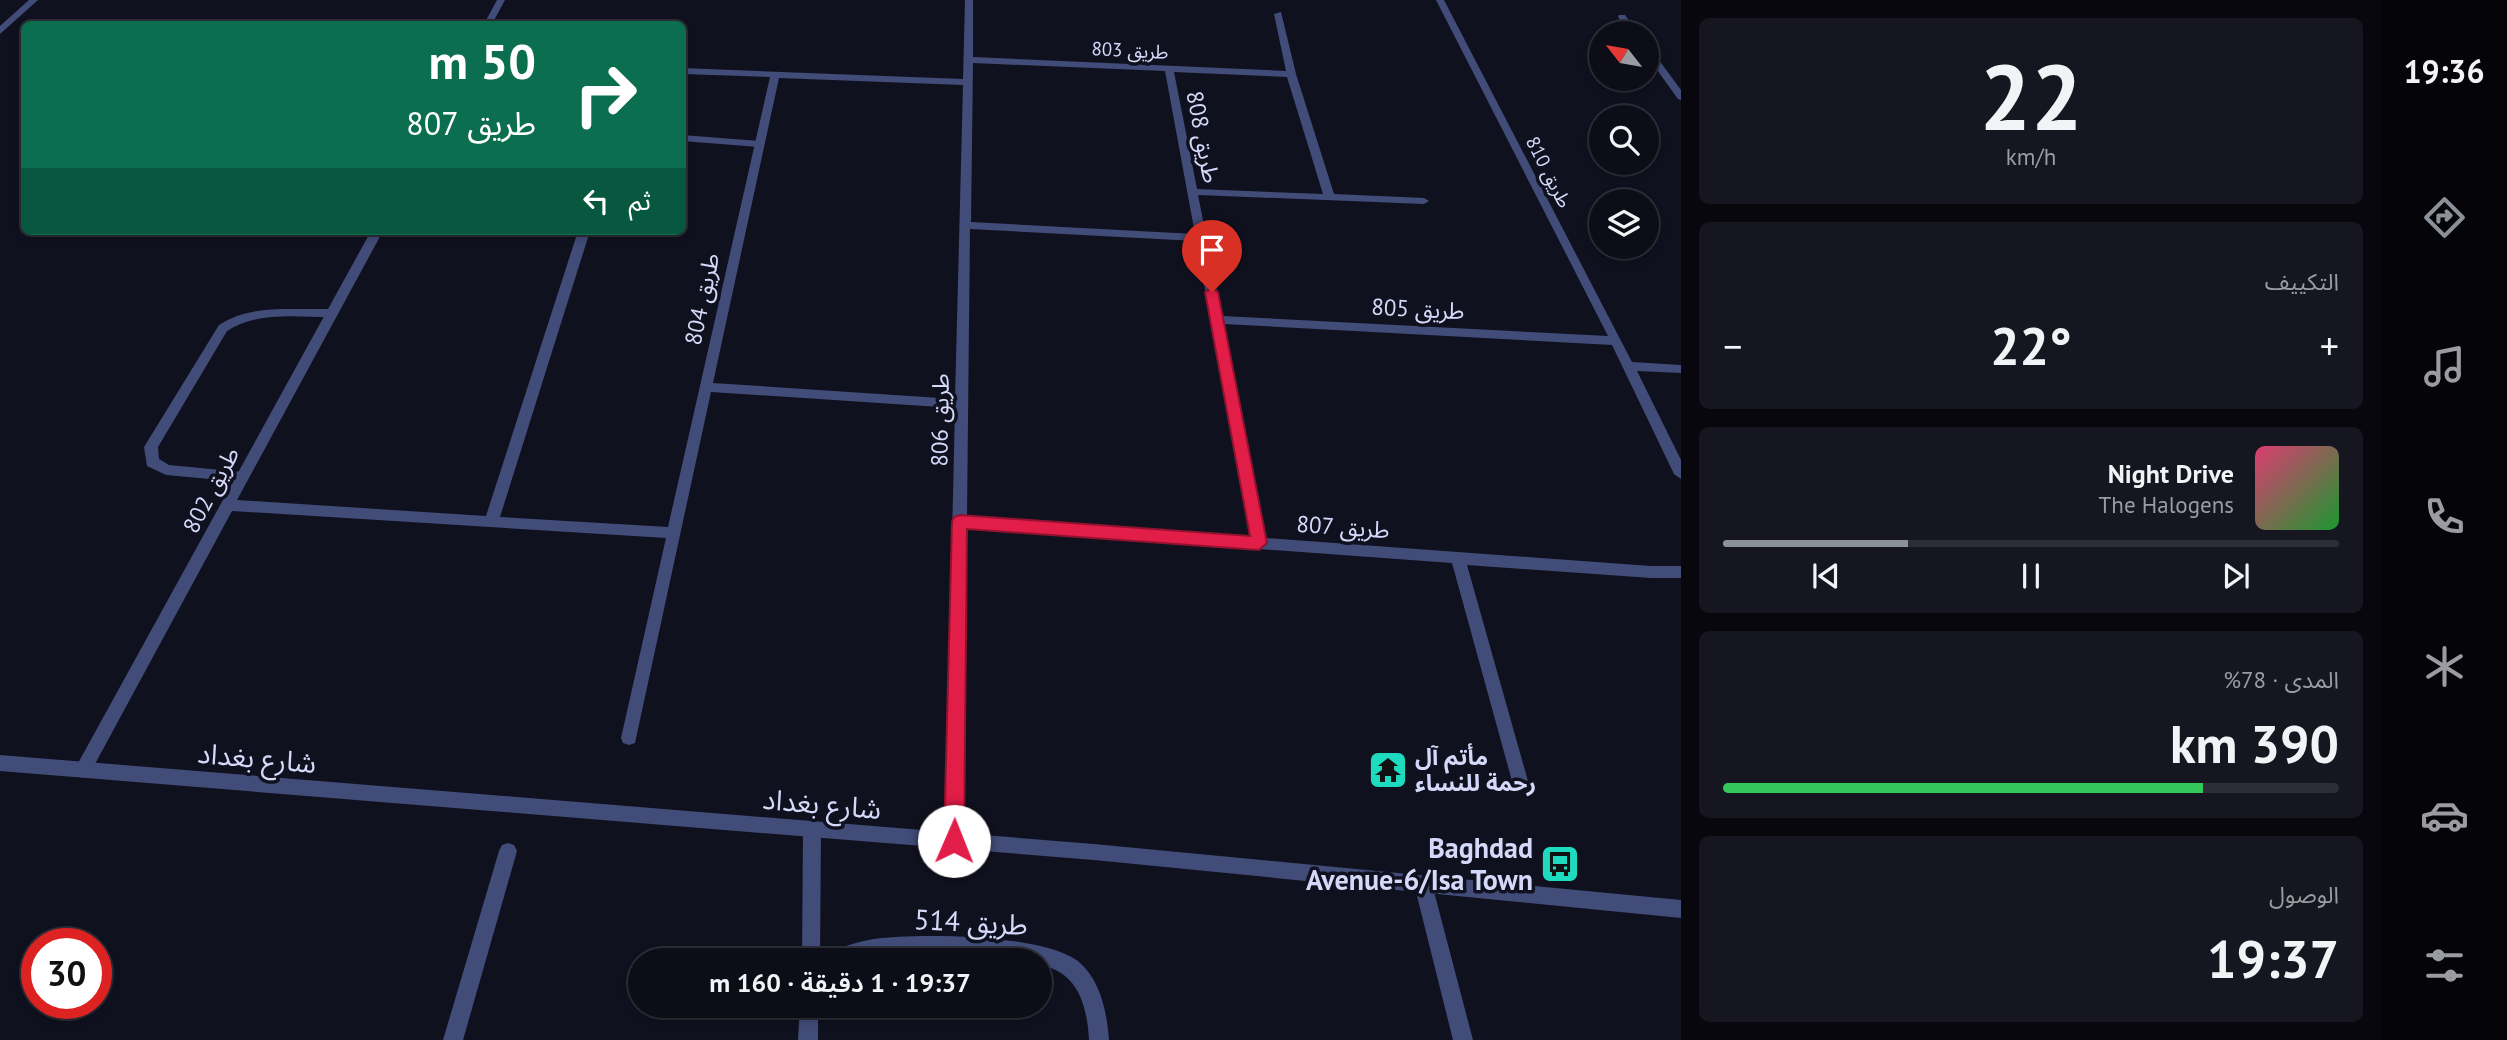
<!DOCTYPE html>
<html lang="ar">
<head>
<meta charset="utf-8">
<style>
  :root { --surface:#0c0d17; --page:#151620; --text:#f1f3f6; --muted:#9a9ca1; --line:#2c2d36; --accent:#8c9099 }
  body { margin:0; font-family:"PT Sans","Noto Sans Arabic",sans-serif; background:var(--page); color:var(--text); direction:rtl; height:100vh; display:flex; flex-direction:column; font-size:26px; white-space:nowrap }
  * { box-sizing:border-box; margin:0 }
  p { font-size:23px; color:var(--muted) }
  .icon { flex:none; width:38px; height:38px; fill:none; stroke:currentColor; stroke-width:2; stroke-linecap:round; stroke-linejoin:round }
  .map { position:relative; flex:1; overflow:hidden; direction:ltr }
  .panel { display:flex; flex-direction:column; gap:18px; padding:18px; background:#07070d; width:700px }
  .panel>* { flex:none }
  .top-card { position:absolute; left:21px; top:21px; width:665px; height:214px; border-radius:10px; box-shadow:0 4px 10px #0003,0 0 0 2px var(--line); direction:rtl; background:#0b6e4f; color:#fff; overflow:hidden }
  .needle { width:46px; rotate:301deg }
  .fabs { position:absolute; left:1589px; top:21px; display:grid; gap:14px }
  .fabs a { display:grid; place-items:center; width:70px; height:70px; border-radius:50%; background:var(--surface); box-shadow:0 4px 10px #0003,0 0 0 2px var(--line); font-size:35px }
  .speed { position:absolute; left:21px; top:928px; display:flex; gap:14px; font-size:35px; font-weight:700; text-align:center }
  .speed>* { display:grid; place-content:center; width:91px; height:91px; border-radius:50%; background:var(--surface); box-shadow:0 4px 10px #0003,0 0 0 2px var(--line); line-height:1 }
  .speed .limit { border:10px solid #d22; background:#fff; color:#111 }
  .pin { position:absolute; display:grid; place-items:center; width:60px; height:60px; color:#fff; margin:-72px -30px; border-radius:50% 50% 50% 0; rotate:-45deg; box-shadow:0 0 7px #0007 }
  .pin .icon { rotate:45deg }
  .me { position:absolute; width:77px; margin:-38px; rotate:1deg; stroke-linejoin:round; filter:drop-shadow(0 0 5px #0008) }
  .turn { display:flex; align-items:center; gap:24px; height:147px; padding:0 35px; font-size:32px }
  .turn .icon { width:91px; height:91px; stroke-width:2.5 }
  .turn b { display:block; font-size:49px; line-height:60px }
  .then { display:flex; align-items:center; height:66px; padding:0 35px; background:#0003; gap:14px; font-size:26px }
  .big { font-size:52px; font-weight:600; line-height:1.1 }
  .panel .widget { flex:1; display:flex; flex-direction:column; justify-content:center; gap:10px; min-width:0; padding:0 24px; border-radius:10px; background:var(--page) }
  .panel .dial { align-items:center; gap:0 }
  .dial b { font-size:91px; line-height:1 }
  .song { display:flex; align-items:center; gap:21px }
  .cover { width:84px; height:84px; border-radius:10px; background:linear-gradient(135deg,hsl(340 70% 55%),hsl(130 70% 35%)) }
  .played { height:7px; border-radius:4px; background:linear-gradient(90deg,var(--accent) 30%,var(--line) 30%) }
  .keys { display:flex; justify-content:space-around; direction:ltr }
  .heat { display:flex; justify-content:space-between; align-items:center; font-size:38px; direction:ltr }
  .charge { height:10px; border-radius:5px; background:linear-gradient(90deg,#34c759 78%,var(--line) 0) }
  .trip { position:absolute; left:628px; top:948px; width:424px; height:70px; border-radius:35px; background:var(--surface); box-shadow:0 4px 10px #0003,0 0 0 2px var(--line); font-weight:600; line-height:70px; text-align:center; direction:rtl }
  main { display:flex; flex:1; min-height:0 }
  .menu { display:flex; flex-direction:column; width:126px; justify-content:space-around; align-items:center; background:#050509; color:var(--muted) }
  .menu .icon { width:49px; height:49px }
  .menu .on { color:var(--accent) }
  .menu b { font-size:32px; color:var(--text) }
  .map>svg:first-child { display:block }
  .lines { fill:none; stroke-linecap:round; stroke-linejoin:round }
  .service { fill:#414c78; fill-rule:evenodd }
  .minor { fill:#414c78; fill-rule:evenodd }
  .tertiary { fill:#414c78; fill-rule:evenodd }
  .route { fill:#e11d48; stroke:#92132f; stroke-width:2 }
  .labels { text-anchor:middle; stroke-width:7; stroke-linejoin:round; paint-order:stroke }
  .far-street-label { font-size:19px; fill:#d4d9f9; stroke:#10111f }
  .street-label { font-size:23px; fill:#d4d9f9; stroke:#10111f }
  .poi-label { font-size:23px; font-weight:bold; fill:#d4d9f9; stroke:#10111f; text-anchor:start }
  .near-street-label { font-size:28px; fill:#d4d9f9; stroke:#10111f }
  .near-poi-label { font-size:28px; font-weight:bold; fill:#d4d9f9; stroke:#10111f; text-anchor:end }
</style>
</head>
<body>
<main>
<nav class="menu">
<b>19:36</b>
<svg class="icon on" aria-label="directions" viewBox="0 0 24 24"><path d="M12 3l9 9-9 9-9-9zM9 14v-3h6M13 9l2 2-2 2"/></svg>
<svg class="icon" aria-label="music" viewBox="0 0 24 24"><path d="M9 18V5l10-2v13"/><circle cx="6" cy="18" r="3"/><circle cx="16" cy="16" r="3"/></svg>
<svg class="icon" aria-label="phone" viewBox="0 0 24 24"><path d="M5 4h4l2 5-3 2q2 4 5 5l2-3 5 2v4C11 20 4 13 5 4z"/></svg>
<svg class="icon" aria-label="climate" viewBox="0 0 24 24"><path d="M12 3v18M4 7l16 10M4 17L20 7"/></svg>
<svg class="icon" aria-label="car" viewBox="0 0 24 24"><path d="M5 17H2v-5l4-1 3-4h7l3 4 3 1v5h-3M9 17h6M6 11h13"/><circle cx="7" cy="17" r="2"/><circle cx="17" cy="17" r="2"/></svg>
<svg class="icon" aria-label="filters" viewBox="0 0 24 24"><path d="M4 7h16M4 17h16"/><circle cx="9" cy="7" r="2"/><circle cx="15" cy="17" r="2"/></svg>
</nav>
<section class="panel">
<div class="widget dial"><b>22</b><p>km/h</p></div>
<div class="widget"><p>التكييف</p>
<div class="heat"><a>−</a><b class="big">22°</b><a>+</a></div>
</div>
<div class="widget">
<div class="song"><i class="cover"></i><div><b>Night Drive</b><p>The Halogens</p></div></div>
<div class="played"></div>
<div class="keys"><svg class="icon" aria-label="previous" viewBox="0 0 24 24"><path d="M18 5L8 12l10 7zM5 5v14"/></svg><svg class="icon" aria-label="pause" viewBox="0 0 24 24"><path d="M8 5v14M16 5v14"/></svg><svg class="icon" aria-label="next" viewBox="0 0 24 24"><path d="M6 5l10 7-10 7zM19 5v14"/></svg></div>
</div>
<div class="widget"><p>المدى · 78%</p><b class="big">390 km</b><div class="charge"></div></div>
<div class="widget"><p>الوصول</p><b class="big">19:37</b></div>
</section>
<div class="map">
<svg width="1681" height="1040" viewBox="0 0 1681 1040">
  <rect width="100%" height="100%" fill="#10111f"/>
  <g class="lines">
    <path class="service" d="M682,135L759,141L764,144L759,147L682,141Z
      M290,309H331L337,313L331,317C297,317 257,311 227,331L158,447L159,459L169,465L242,472L249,477L247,481L242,482L166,475L147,466L144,447L219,325C240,311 264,309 290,309Z"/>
    <path class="minor" d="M29,0H38L0,34V26Z
      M497,0H505L492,24H484Z
      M965,0H973V57L1286,71L1274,14L1281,12L1296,74L1334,194L1424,198L1429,201L1424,204L1198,195L1222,316L1608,336L1436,0H1444L1632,362L1681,365V373L1637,371L1681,460V479L1674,474L1612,345L1224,324L1265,538L1651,566H1681V578H1651L1467,565L1528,781L1526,787L1520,789L1514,787L1512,781L1452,563L967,528L963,841L960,847L954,849L948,847L945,841L955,408L711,392L635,743L629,745L623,743L621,738L666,538L232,511L89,775L83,778L77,775L75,770L77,765L371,231H383L237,500L486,516L578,231H590L500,517L668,527L770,77L682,74V68L963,79ZM973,63L1165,71L1195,234L971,222ZM1174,72L1287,77L1323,194L1197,189ZM779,78L963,85L955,399L713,383ZM970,229L1196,241L1251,537L967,517Z
      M1619,15H1625L1638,33H1630L1618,17Z
      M1647,47L1650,48L1681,90V100L1678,99L1647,56Z
      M812,821L818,823L821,829L820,960L822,954C839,948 856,942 874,939C918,933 1045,934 1079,962C1101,981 1107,1013 1109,1040H1089C1087,1005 1078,972 1040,965V961L914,955L876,957L857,961H802L803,829L806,823Z
      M508,843L514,845L517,851L463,1040H443L499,851L502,845Z
      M1423,875L1429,878L1432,884L1473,1040H1453L1414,884L1417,878Z
      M800,1006H818V1040H798Z"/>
    <path class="tertiary" d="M0,755L1094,844L1681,900V918L1094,860L0,771Z"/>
  </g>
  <path class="route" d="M1212,288L1218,292L1267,543L1259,550L967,529L964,841L961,848L954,850L947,848L944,841L952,522L954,517L960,515L1250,536L1205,292Z"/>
  <defs>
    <g id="temple-square" transform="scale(2.0125)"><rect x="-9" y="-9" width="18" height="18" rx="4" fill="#1edbc0" stroke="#10111f"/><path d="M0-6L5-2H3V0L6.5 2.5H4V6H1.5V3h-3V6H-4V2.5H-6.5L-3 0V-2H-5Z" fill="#111"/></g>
    <g id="bus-square" transform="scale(2.0125)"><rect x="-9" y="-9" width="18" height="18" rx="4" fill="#1edbc0" stroke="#10111f"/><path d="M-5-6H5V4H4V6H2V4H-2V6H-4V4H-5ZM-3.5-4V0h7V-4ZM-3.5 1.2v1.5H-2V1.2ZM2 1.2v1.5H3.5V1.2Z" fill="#111"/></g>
  </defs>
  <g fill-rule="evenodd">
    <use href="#temple-square" x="1388" y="770"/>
    <use href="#bus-square" x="1560" y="864"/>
  </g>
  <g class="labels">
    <g class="far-street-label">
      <text transform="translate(1130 50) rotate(3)" y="7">طريق 803</text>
      <text transform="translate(1549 172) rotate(63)" y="7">طريق 810</text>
    </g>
    <g class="street-label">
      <text transform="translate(1203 137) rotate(79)" y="8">طريق 808</text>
      <text transform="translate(702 299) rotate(-78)" y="8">طريق 804</text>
      <text transform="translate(1418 309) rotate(3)" y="8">طريق 805</text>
      <text transform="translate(940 420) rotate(-89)" y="8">طريق 806</text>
      <text transform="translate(211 490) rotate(-62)" y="8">طريق 802</text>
      <text transform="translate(1343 527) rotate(4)" y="8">طريق 807</text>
    </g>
    <g class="poi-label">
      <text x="1415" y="765">مأتم آل<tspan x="1415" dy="26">رحمة للنساء</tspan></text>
    </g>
    <g class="near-street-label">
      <text transform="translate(257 758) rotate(5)" y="10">شارع بغداد</text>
      <text transform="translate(822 804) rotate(5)" y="10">شارع بغداد</text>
      <text transform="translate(971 922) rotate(3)" y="10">طريق 514</text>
    </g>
    <g class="near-poi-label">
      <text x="1533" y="858">Baghdad<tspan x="1533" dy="32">Avenue-6/Isa Town</tspan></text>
    </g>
  </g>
</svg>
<div class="fabs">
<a><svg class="needle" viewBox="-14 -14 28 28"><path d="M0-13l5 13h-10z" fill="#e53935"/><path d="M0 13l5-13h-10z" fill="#9a9ca1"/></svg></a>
<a><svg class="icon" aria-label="search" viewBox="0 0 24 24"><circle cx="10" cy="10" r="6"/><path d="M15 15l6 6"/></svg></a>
<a><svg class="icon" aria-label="layers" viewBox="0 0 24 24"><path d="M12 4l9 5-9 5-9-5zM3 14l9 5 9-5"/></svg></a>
</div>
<div class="speed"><div class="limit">30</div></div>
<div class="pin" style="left:1212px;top:292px;background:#d93025"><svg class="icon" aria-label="arrive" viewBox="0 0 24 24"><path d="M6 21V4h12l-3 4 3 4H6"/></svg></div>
<svg class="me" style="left:954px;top:841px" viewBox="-20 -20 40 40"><circle r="19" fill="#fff"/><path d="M0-13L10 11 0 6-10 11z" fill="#e11d48"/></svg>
<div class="trip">19:37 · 1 دقيقة · 160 m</div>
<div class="top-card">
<div class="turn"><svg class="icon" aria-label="right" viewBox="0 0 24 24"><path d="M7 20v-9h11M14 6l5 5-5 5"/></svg><div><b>50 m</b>طريق 807</div></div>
<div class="then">ثم<svg class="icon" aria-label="left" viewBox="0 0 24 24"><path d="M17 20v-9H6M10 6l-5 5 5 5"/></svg></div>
</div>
</div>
</main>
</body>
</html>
